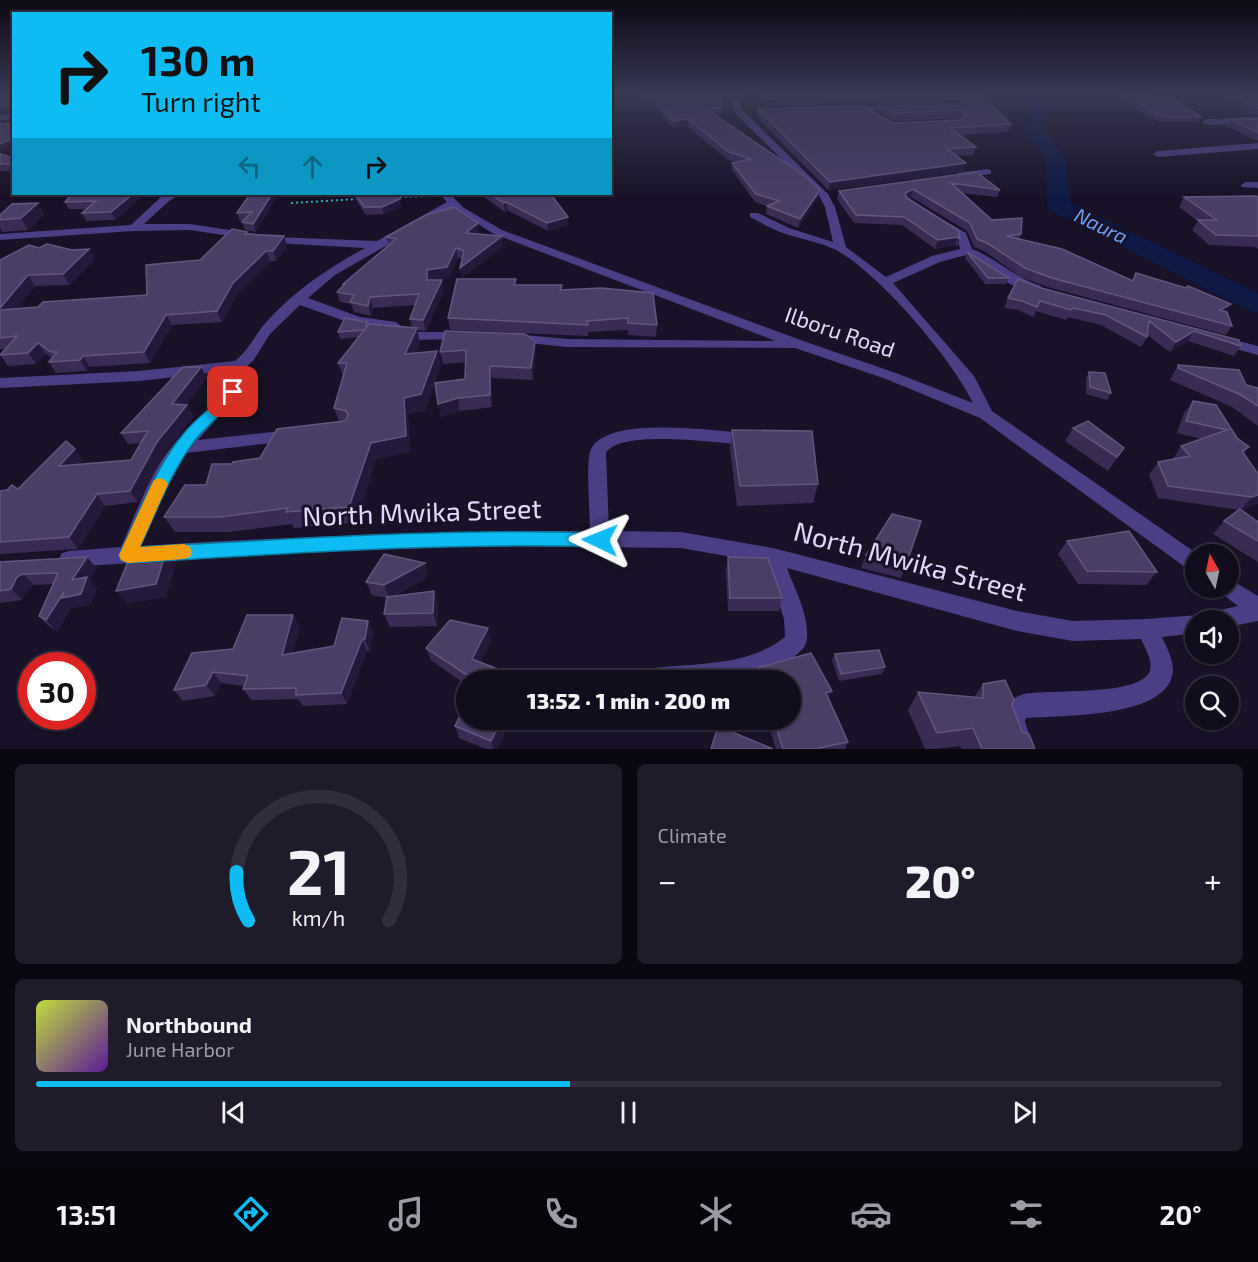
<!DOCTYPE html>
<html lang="en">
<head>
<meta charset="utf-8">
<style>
  :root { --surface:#120d1d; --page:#1f1b2a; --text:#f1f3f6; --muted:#9c9ca4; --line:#312d3b; --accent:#0ebcf4 }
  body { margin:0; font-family:"Exo 2",sans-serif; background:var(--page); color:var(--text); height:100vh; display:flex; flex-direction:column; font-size:22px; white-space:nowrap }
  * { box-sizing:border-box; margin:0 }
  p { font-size:20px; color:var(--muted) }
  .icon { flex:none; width:33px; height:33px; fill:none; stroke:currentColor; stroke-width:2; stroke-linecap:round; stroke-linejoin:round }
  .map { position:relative; height:749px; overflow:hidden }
  .side { display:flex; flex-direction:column; gap:15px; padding:15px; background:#0a0710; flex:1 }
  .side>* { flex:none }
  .banner { position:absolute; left:12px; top:12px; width:600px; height:183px; border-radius:0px; box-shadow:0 2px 4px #0004,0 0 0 2px var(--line); background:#0ebcf4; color:#111; overflow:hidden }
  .needle { width:39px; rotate:351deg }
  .fabs { position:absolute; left:1185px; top:544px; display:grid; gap:12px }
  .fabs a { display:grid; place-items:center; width:54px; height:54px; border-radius:50%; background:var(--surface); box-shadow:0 2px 4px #0004,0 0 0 2px var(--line); font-size:30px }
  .speed { position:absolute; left:18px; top:652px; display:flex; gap:12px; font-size:30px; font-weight:700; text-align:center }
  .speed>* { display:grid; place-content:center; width:78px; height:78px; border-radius:50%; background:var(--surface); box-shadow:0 2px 4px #0004,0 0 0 2px var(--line); line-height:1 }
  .speed .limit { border:9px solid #d22; background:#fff; color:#111 }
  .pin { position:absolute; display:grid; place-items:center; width:51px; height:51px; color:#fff; margin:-26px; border-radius:12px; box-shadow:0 3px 9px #0006 }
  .me { position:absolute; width:66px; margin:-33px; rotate:272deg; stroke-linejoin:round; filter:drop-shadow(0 0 4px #0008) }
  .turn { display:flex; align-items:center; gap:21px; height:126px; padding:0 30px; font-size:27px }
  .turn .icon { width:78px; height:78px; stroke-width:2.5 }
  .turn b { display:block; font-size:42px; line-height:51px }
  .lanes { display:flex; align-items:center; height:57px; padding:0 30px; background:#0003; justify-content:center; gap:30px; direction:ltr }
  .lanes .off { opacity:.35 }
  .big { font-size:45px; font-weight:800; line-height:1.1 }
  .side .tile { flex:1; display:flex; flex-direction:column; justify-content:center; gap:9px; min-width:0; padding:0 21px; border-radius:9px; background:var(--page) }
  .side .dial { align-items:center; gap:0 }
  .dial svg { height:156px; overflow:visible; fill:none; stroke:var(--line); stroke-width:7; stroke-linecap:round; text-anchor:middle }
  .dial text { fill:var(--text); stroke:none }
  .song { display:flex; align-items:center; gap:18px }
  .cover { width:72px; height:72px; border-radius:9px; background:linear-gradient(135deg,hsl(70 70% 55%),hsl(270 70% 35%)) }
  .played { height:6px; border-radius:3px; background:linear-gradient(90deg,var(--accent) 45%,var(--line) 45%) }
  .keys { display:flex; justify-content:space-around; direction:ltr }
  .heat { display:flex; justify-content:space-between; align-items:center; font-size:33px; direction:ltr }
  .side .tiles { flex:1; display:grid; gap:15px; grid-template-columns:1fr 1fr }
  .tile:last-child { grid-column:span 2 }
  .trip { position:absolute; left:456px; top:670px; width:345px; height:60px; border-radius:30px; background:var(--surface); box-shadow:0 2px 4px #0004,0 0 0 2px var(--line); font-weight:800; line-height:60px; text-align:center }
  .dock { display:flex; height:96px; justify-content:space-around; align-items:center; background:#07050c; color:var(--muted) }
  .dock .icon { width:42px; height:42px }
  .dock .current { color:var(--accent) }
  .dock b { font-size:27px; color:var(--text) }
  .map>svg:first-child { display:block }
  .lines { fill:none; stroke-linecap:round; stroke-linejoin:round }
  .river { fill:#0d1944; fill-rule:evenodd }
  .path { stroke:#36aab5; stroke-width:2; stroke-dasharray:2 3; stroke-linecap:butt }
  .minor { fill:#4b3e84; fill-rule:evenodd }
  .wall { fill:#392b54 }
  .shaded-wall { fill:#24193a }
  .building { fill:#4b3e66; stroke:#63567e; stroke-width:1.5 }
  .route { fill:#0ebcf4; stroke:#097a9f; stroke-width:1.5 }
  .slow { fill:#f59e0b }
  .labels { text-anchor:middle; stroke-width:6; stroke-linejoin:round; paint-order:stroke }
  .far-water-label { font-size:20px; font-style:italic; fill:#6ca3f8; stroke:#181127 }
  .street-label { font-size:22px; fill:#e2d9fd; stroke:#181127 }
  .near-street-label { font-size:27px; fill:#e2d9fd; stroke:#181127 }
</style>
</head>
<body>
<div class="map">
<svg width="1258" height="749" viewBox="0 0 1258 749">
  <rect width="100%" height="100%" fill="#181127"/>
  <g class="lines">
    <path class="river" d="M1015,93H1034L1050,108L1043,129L1066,159L1070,203L1258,293V313L1248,310L1051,211L1047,206L1046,159L1023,129L1032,109Z"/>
    <path class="path" d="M395,197L433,196
      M291,203L358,199"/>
    <path class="minor" d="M733,93H741L740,106L743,111L828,194L835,207L846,247L886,277L932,256L960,249L957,237L937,223L943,220L966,233L972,249C997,259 1014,277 1041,286L1042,289L1041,292C1016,297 987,264 966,255L940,262L893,283L974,376L992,411L1199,555H1196V572L1189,570L980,418L886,379L795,348L567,347L509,341L507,338L514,334L567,339L776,341L494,234L452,208L335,275L308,298L360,317L396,322L409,332H463L468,333L470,336L468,339L406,340L387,329L353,324L300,305L270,334L253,361L246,367L243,381L235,398L198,440L291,430L297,432L299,436L297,440L186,453L168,484L141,546C291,537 440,530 590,531C590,514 586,466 590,452C602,413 717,432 749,433L755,435L757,439L755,443L749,445C722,444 620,428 606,453L609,531L681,532L773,548L1017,611L1073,621L1147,619L1199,615L1238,606L1221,593L1218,588H1228V578L1258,596V621L1228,627V621H1196V633L1162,637C1166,646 1172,657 1173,668C1174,719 1060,715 1026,718L1025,722L1034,749H1010L1001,722L1007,702C1012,699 1018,696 1024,694C1047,689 1143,697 1150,670C1153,661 1145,648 1141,639L1073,641L1017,631L787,568C795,590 809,615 807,639C806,647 800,652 794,657C755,691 676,681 628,681L631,673L639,670C686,662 746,669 785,637L784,619L766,563L681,548L479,546L291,553L69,567L62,565L59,559L62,553L69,551L121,547C136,514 150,471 174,444C195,420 222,403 230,371L139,381L0,388V378L139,371L235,361C249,350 257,331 270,318C297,289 330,267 365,248L275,243L190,230L134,231L0,240V234L131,225L161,197L169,194H181L169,201L144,224H190L275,237L377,241L447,202L440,194H450L464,208L502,230L806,342L896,373L973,403C952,359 879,273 836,250C820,242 800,239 783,233C772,229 761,223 750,217V213H758L789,228L833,242L825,207L820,197L736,114L732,106Z
      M846,106H903L907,108L903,110H843V106Z
      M14,113V118L0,121V115Z
      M1258,117V123L1206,125L1202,122L1206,119Z
      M1258,143V149L1158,157L1153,154L1158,151Z
      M988,169L991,170V174L958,179L953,176L958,173Z
      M1246,182H1258V188L1242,187L1241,185Z
      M1223,337L1258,346V355L1218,344L1216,341Z"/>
  </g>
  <path class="wall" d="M0,93H14V111L0,110Z
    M640,93H650L649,94H650L723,95L721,115H716L820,190L818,198L798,228L766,214L767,206L755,202L732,170V163L736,162L728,160L687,126L673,128L652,102H645Z
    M758,93H979L1011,124L1008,132L960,135L976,147L973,155L957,156L963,172L828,190L756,116L757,108L893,123L961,120L958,118L894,121L882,113L884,106H944L846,104L765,106Z
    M1243,93H1258V115H1253L1229,104L1233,97L1241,96Z
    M1124,96L1202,117L1199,122H1160L1121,101Z
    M1231,119H1258V140H1254L1227,126Z
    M0,154L14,158V171H0Z
    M976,172L1000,190L997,197L961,193L992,220L1021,234L1019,239L1132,281L1136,273L1226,312L1232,326L1226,335L1048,287L1021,277L984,251L974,247L967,231L911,197L908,199L958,230L960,239L957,247L955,245L935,249L902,225L854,223L837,199L839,191Z
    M145,194L115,220L86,221L82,213L87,209H69L65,202Z
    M179,194H203L201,196L181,197Z
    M250,194L256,232L245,230L242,222L243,221H240L237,213Z
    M352,194H397L396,196L402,207L384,214L366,215Z
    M480,194H551L568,225L548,231L507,210L505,212Z
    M1184,197H1258V249L1255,247L1209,245L1192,230L1198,221L1179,207Z
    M44,214L28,230L2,232L0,228V215Z
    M247,232V234L287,246L276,261H270L237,294L222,322L172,325L150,363L90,367L87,371L56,373L49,362L52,358L46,354L36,364L8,366L0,355L5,349H0V260L39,248L72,250L89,249L94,260L69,285L35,286L16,309L147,295L200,260Z
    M479,233L478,234L502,236L503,246L462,278V259L458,258L449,277L434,280L444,290L426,331L417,330L420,343L416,353L437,351L441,366L425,410L408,414L410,452L376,459L356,523L294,528L292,524L229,532H175L164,517L232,464L260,458L339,421L334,408L343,376L338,363L359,337L340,339L338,332L368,326L412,328L410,319L415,305L373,308L371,316L354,312L351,304L340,302L337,292L343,286V284L389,246L386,237Z
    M967,252L1009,278L1006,284H985L965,258Z
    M517,285H562V290L657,325L656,337L628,335V330L588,332V336L450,330L448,318Z
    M1041,288L1239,340L1241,346L1234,356L1188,341L1170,352L1147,335V337L1141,347L1101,325L1068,317L1066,320L1036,311L1033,317L1018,310L1004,308L1008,298Z
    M445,331L536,353L533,380L492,378V407L460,411L441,417L438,404L465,379L466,362L443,364L440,352Z
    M1178,365L1258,388V426L1232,407L1170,380Z
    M201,367L207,378L186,405L194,416L164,454L138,502L105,506L78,549L0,554V491L18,489L83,460L79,464L131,460L141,443L128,444L121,433Z
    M1089,372L1111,393L1107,400L1086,394V378Z
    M1193,401L1237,438L1249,447L1244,453L1258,503L1242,510L1258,522V562L1213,534L1224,521L1239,510L1158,498L1149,475L1158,462L1173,459L1181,446L1202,439L1177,433L1184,413Z
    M1073,428L1124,448L1108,471L1065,441Z
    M732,430L818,484L813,503L737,506L730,449Z
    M1067,541L1157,572L1146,585L1078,584L1058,554Z
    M866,555L906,565L901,578L861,568Z
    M87,557L96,568L89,580L97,588L90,605L71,608L57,631L50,627L39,616L53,584L34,585L28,588L22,600L0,603V562Z
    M728,557L782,598L779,611H728L726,570Z
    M429,576L394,596L434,591L438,604L437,626L390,627L384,614L387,598L372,595L366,582Z
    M293,615L300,627L292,653L334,646L373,632L370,651H367L347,704L303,706L298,699L251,700L243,689L244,686L221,683L215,696L183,701L174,690L233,649Z
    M491,641L480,662L523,681H466V685L431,660L426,648Z
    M811,653L832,691L828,700L848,742L845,749H776L768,724L756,728L752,720H790V681H734L736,674Z
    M835,654L885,667L882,674L839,681L832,660Z
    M983,684L1012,705L1022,732L1035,749H962L960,746L934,749H925L908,710L918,692L974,697Z
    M511,720L497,749H486L459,738L455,726Z"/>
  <path class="shaded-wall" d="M688,119L687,126L673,128V121Z
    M14,138V146L0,152V144Z
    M966,163L963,172L828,190L830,182Z
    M913,189L911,197L903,201L905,193Z
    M820,190L818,198L798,228L800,219Z
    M133,194H145L115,220L111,212Z
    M272,194H279L256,232L253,224Z
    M400,199L402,207L384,214L382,207Z
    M506,202L507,210L505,212L504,203Z
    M38,203L44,214L28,230L21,218Z
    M568,217V225L548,231L547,223Z
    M478,223L479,233L468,243L466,233Z
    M284,236L287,246L276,261L273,251Z
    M502,236L503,246L462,278L460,268Z
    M958,237L955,245L935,249L938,240Z
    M456,248L458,258L449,277L429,281L427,280V270Z
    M89,249L94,260L69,285L63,274Z
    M266,251L270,261L237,294L222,322L217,311L233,283Z
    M28,275L35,286L6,321L0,313V308Z
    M442,280L444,290L426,331L423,320Z
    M370,297L373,308L371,316L368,306Z
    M1231,304L1225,313L1220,310Z
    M166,315L172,325L150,363L144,352Z
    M417,328L420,343L409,369L405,354Z
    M1194,331L1188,341L1170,352L1176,342Z
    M535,341L536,353L533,380L531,368Z
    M38,343L46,354L36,364L28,353Z
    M437,351L441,366L425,410L408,414L410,452L376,459L356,523L349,507L371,443Z
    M83,356L90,367L87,371L80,360Z
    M490,366L492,378V407L490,395Z
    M201,367L207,378L178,415L172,404Z
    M458,398L460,411L441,417L438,404Z
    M187,405L194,416L164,454L138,502L130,491L157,442Z
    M75,449L83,460L68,477L59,466Z
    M97,494L105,506L78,549L69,537Z
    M1258,495V503L1241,510L1252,497Z
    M167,549L176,563L166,597L127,604L116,591Z
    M87,557L96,568L89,580L97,588L90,605L71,608L57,631L46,620Z
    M425,563L429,576L389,598L384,585Z
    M23,574L34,585L28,588L22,600L11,589L17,577Z
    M434,591L438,604L437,626L433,613Z
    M293,615L300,627L289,666L282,655Z
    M368,621L373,632L370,651L365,639Z
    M488,628L491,641L475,671L472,659Z
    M362,640L367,651L347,704L341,693Z
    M213,672L221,683L215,696L206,685Z
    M832,691L827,704L826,693Z
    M502,720H511L497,749H494L491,741Z
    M758,720H769L768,724L756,728Z"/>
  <path class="building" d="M0,93H14V106L0,105Z
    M643,93H647L650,94L708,93L723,95L721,108L706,109L805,176L820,190L800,219L767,206L779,201L756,194L732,163L751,159L729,152L688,119L673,121L652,95L645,96Z
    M763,93H979L1011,124L950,128L976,147L947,149L966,163L830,182L757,108L863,106L893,123L960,120L967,115L960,110L895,113L884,106H956L962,102L961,99L847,96L766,99Z
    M1246,93H1258V108L1233,97L1253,96Z
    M1124,96L1171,97L1202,117H1163Z
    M1231,119H1258V133Z
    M14,123V138L0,144V124Z
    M0,154L14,158V164H0Z
    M976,172L1000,190L951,183L992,220L1022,218L1021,234L1006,236L1062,249L1133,281L1136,273L1186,288L1188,286L1231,304L1220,310L1227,312L1232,326L1052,278L1025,268L987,243L977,239L970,223L913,189L905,193L907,198L958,230L960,239L958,237L938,240L904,217L856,215L839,191Z
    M72,194H133L111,212L82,213L96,201L65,202Z
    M250,194H272L253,224L242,222L252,212L237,213Z
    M355,194H392L400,199L382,207H364Z
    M490,194H551L552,196L568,217L547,223L506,202L504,203Z
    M1256,196L1258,197V236L1216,235L1198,220H1217L1184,197Z
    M38,203L21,218L0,220V215L12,204Z
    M454,207L478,223L466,233L502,236L460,268L464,251L456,248L447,267L427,270V280H442L423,320L410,319L419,294L370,297L368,306L350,302L354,295L337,292L345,284H343L396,239L386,237L426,215Z
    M232,229L247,232L245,234L284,236L273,251H266L233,283L217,311L166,315L144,352L83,356L80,360L49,362L57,352H51L38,343L28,353L0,355L17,336L0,338V310L38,307L43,302L147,295L146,265L200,260Z
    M47,244L72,250L89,249L63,274L28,275L0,308V260L29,245L39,248Z
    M967,252L1009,278H988Z
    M457,279H516L514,285H562L560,290L601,288L653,293L657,325L628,323V318L587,321L588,325L448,318Z
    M1018,279L1041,288L1239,340L1241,346L1194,331L1176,342L1149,321L1147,337L1106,315L1073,308L1071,310L1040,301L1037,307L1022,301L1008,298Z
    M345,318L367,322L365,330L338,332Z
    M369,324L417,328L405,354L437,351L421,394L404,398L406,436L371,443L349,507L286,512L288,508L220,517H164L185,485H206L212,464H232L233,462L260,458L277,429L345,421L348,415L346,411L334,408L347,363H338Z
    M445,331L525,334L535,341L531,368L490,366V395L458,398L438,404L435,383L465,379L466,350L440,352Z
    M1178,365L1239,370L1246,385L1258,388V406L1241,395L1178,368Z
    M183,367H201L172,404L187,405L157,442L130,491L97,494L69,537L0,542V491L7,490L12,485L18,489L66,441L75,449L59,466L131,460L148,431L121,433Z
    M1089,372L1105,373L1111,393L1090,387Z
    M1193,401L1216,405L1237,438L1249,447L1242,451L1258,474V495L1252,497L1168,486L1158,462L1190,456L1181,446L1227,430L1186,421Z
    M1088,421L1124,448L1117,457L1073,428Z
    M732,430L812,431L818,484L740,486Z
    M1240,509L1258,522V541L1224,521Z
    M892,514L921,521L906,565L866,555Z
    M1129,531L1157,572L1087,571L1067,541Z
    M167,549L156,584L116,591L131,554Z
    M384,554L425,563L384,585L366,582Z
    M87,557L72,580L87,577L81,594L62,598L64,592L46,620L39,616L58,573L23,574L17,577L11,589L0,591V562Z
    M728,557L768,558L782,598H730Z
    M434,591L433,613L384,614L387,597Z
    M247,615H293L282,655L334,646L342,618L368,621L365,639L362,640L341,693L296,695V688L243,689L248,676L213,672L206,685L174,690L192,653L233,649Z
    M450,620L488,628L472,659L523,679L522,681H476L426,648Z
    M879,650L885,667L841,674L835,654Z
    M811,653L832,691L826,693L848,742L815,749H783L774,720H790V681H740L736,674Z
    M1005,680L1014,700L1012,705L1022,732L1029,734L1035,749H982L973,728L937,733L918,692L983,698V684Z
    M466,703V720H502L491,741L455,726Z
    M718,726L773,749H711Z"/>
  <linearGradient id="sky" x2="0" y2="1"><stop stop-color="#0d0915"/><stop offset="0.47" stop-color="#373852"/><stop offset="1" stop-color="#373852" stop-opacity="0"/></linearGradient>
  <rect width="1258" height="198" fill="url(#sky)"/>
  <path class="route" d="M233,387L240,392C228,411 209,422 196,439C171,471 157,511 140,547C293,539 447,528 600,533L606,535L609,540L606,545L600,547C442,542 285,554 128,563L121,560L119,555C139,514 155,467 185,432C198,416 216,406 228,389Z"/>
  <path class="slow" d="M160,478L165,480L168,484L140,547L184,544L190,547L192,552L190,557L184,559L128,563L121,560L119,555L152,484L154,480Z"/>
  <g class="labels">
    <g class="far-water-label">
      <text transform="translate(1101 226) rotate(26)" y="7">Naura</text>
    </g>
    <g class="street-label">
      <text transform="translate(840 332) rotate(19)" y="8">Ilboru Road</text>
    </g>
    <g class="near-street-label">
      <text transform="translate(422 513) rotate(-2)" y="9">North Mwika Street</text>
      <text transform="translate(910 562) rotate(15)" y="9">North Mwika Street</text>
    </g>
  </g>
</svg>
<div class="fabs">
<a><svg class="needle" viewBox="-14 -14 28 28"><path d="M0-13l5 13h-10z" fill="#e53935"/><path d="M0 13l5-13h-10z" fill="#9c9ca4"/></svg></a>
<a><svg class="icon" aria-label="sound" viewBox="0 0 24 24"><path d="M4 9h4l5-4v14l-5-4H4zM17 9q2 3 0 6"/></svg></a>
<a><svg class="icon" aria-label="search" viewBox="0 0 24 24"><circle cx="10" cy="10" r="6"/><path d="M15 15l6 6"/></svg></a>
</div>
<div class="speed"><div class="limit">30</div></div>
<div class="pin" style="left:233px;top:392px;background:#d93025"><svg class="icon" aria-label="arrive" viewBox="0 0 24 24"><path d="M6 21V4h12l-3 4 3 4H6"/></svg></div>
<svg class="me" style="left:600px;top:540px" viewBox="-20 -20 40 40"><path d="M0-17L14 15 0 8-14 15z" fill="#0ebcf4" stroke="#fff" stroke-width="4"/></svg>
<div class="trip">13:52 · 1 min · 200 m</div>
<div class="banner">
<div class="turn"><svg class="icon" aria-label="right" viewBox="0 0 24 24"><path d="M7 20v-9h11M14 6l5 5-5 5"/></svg><div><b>130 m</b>Turn right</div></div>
<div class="lanes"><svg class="icon off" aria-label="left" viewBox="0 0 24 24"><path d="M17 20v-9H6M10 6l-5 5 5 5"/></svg><svg class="icon off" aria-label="ahead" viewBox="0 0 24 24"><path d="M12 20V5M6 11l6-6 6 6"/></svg><svg class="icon" aria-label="right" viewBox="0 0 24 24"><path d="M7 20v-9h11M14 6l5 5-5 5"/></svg></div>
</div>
</div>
<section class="side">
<div class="tiles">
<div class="tile dial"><svg viewBox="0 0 100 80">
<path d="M14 69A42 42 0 1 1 86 69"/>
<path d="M14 69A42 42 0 0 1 8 44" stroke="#0ebcf4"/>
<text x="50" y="56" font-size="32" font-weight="700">21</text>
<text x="50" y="72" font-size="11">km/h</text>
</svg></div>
<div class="tile"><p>Climate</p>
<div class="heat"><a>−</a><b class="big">20°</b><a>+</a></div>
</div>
<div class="tile">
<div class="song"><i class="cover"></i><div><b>Northbound</b><p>June Harbor</p></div></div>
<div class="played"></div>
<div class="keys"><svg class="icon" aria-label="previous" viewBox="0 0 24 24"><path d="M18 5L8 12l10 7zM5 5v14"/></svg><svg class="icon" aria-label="pause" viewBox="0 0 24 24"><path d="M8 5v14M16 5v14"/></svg><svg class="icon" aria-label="next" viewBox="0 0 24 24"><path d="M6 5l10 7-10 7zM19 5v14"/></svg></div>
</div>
</div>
</section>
<nav class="dock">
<b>13:51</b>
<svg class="icon current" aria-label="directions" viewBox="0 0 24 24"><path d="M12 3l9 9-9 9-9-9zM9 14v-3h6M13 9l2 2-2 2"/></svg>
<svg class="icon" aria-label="music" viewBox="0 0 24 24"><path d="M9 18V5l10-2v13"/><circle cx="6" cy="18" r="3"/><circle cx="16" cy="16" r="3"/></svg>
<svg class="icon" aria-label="phone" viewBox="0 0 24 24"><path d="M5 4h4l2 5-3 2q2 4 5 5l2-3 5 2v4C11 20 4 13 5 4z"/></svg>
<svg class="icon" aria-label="climate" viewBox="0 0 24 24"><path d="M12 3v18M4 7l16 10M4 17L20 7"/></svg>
<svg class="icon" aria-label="car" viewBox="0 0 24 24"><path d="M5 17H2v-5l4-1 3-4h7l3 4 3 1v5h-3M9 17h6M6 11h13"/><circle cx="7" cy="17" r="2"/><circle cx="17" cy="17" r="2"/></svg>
<svg class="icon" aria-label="filters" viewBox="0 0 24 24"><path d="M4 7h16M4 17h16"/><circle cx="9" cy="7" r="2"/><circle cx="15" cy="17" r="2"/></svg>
<b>20°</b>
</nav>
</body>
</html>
